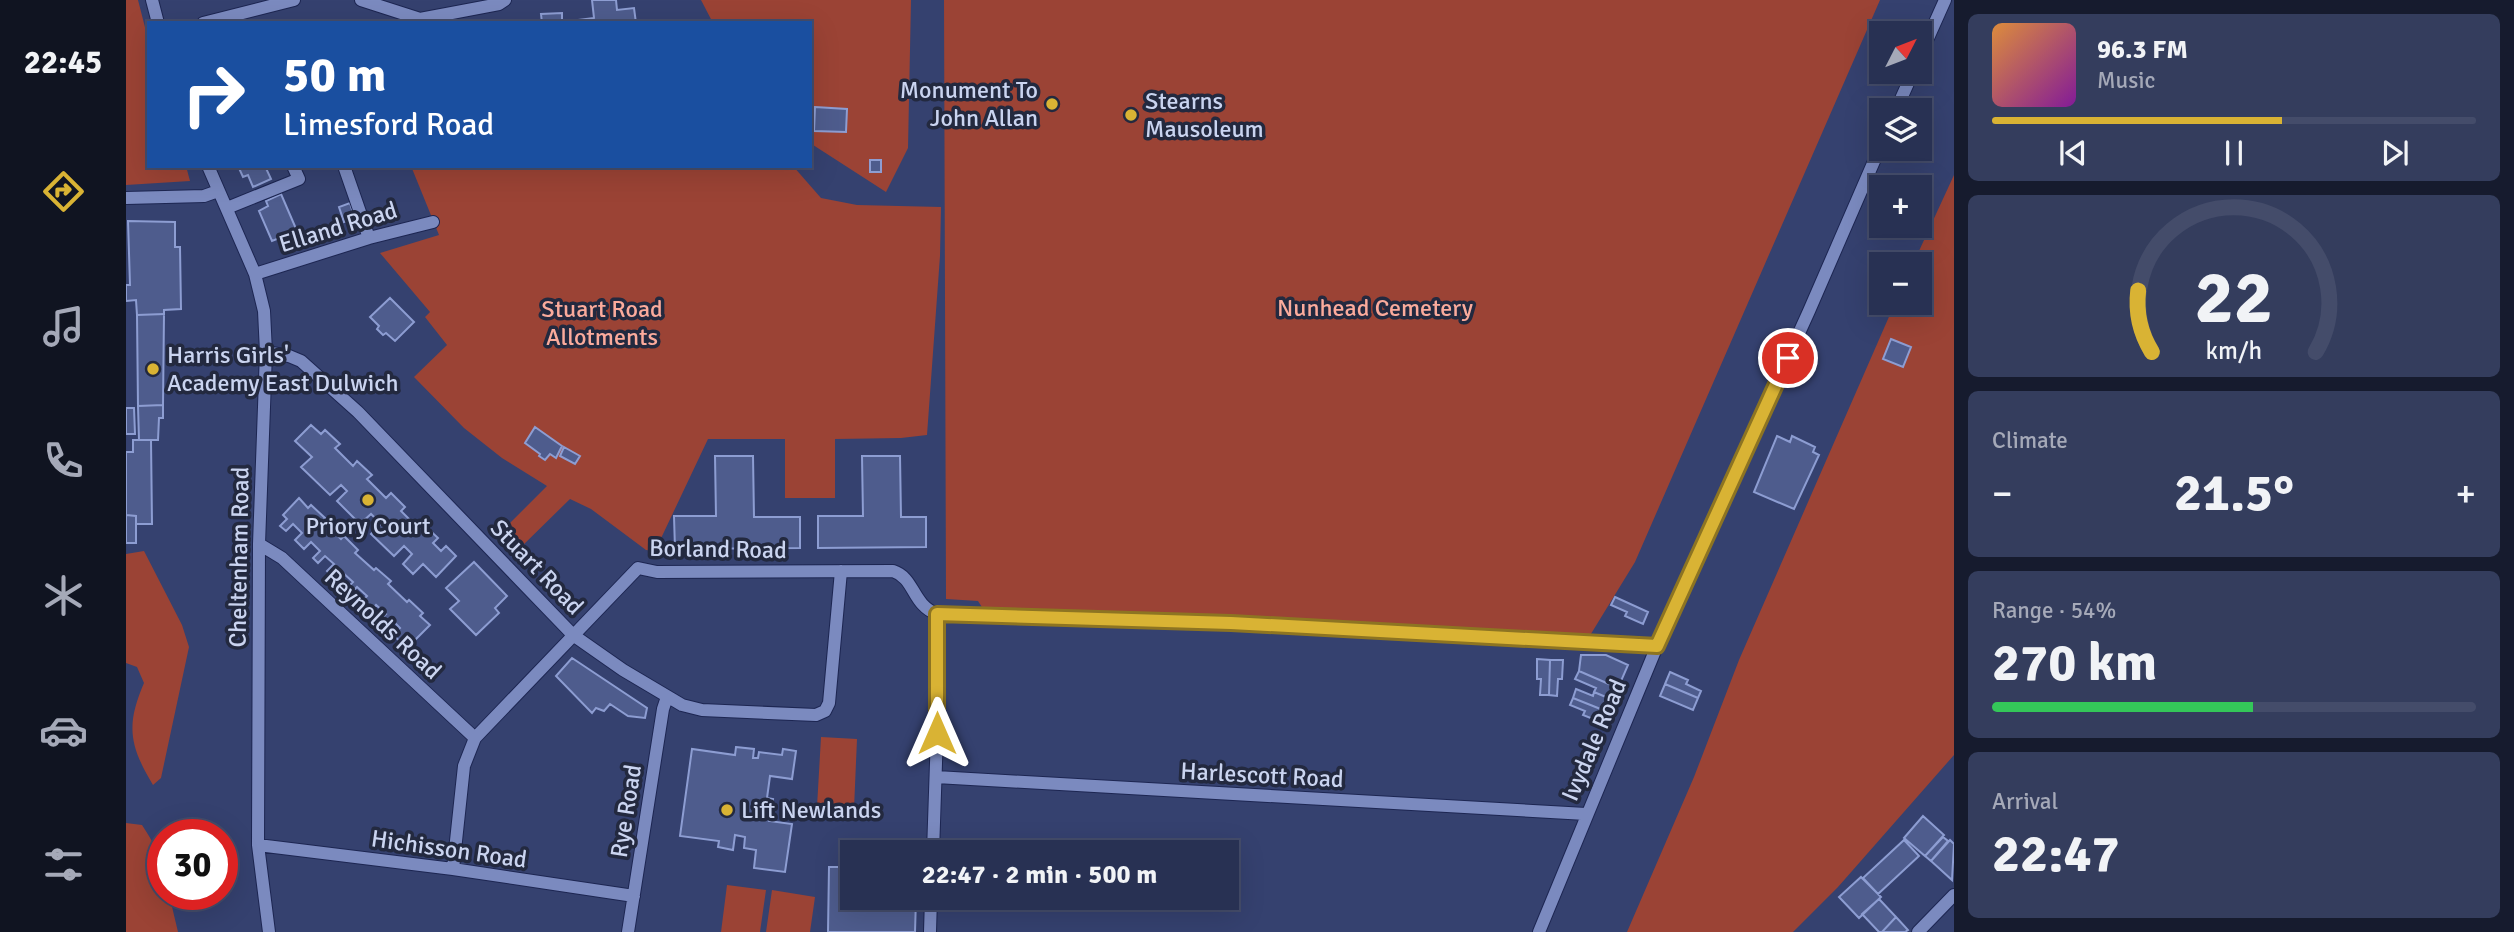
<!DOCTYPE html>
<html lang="en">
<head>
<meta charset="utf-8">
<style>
  :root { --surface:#283153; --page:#343d5d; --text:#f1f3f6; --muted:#a5a9b8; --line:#444c6a; --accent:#d9b334 }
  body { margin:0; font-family:Signika,sans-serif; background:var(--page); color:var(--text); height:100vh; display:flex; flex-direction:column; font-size:26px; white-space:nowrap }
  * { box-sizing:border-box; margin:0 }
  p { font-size:23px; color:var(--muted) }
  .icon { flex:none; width:38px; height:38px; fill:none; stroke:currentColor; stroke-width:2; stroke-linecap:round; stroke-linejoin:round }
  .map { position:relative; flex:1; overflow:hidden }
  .panel { display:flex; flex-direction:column; gap:14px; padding:14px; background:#161b2e; width:560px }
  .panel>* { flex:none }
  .top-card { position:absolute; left:21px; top:21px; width:665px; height:147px; border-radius:0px; box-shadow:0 7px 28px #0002,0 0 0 2px var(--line); background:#1a4fa0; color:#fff; overflow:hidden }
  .needle { width:46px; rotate:48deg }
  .tools { position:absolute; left:1743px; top:21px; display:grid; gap:14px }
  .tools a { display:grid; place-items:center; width:63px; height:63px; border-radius:0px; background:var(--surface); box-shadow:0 7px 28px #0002,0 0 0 2px var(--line); font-size:35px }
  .speed { position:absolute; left:21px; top:819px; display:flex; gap:14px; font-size:35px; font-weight:700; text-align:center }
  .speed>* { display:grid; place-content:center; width:91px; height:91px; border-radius:50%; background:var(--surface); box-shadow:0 7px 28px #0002,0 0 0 2px var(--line); line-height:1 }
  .speed .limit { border:10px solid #d22; background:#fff; color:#111 }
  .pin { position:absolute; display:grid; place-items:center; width:60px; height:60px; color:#fff; margin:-30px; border:4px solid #fff; border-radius:50%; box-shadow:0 2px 7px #0007 }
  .me { position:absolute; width:77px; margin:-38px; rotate:0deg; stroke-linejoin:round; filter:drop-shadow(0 0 5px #0008) }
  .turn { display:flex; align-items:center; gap:24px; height:147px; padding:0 21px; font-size:32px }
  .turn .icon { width:91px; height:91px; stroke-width:2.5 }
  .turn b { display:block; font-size:49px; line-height:60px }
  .big { font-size:52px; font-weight:700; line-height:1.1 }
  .panel .tile { flex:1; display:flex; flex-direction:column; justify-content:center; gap:10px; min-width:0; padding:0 24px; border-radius:10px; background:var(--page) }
  .panel .dial { align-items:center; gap:0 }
  .dial svg { height:182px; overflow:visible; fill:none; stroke:var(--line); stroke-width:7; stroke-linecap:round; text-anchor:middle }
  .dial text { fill:var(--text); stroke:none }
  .song { display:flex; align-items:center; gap:21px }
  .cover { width:84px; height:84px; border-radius:10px; background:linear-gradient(135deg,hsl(30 70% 55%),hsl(290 70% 35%)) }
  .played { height:7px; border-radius:4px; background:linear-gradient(90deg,var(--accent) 60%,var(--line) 60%) }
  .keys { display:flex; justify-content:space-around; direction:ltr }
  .heat { display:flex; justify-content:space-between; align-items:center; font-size:38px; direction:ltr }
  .charge { height:10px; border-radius:5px; background:linear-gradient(90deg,#34c759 54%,var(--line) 0) }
  .trip { position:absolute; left:714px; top:840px; width:399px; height:70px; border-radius:0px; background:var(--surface); box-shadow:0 7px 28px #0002,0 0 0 2px var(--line); font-weight:700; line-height:70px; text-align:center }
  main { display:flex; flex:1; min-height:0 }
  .tabs { display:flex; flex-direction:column; width:126px; justify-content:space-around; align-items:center; background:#101421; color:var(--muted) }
  .tabs .icon { width:49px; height:49px }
  .tabs .on { color:var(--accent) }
  .tabs b { font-size:32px; color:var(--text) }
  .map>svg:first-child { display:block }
  .green { fill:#9b4335 }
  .building { fill:#4e5c8d; stroke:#8d9dd2; stroke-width:2 }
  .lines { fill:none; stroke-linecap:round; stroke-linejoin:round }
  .minor-casing { stroke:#1d2652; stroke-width:14 }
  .minor { stroke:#7b8abf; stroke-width:12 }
  .route-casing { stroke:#8d7422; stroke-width:18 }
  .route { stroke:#d9b334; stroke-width:12 }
  .poi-dot { fill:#d9b334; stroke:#23293f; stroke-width:2.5 }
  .labels { text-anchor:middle; stroke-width:7; stroke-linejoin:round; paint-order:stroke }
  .poi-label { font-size:24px; fill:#cad4f0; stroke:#23293f; text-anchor:start }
  .street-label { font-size:24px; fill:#cad4f0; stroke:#23293f }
  .park-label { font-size:24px; fill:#fbab9c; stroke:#23293f }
</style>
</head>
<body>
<main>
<nav class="tabs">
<b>22:45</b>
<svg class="icon on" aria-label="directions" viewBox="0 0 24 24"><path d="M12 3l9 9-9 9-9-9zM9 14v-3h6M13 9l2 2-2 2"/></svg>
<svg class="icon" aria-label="music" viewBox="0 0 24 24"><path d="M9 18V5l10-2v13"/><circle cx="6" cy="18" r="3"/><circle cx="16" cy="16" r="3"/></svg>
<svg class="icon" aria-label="phone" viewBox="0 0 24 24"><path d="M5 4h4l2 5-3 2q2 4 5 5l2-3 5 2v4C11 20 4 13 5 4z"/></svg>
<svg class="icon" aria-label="climate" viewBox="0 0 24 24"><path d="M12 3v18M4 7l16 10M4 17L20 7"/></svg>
<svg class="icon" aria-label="car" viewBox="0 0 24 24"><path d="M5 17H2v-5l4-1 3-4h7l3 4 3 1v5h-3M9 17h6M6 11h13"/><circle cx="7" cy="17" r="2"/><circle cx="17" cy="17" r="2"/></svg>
<svg class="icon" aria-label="filters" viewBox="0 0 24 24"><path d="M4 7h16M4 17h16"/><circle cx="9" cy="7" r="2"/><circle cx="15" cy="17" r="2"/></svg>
</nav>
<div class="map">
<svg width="1828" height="932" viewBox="0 0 1828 932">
  <rect width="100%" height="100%" fill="#35416f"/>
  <path class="green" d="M0,0H12L23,43V166H60L64,181L0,185Z
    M575,0H785L782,148L760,192L684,143V23H587Z
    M818,0H1754L1509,562L1460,642L1237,624L1135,629L1110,616L1093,626L861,615L852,601L820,599Z
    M285,166H667L695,198L731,205L815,207L814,256L801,435L775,438L709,439V498H659V439H582L529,551L520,550L465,509L444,499L390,552L373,534L421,486L376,458L338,428L288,377L321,345L299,317L304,312L254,253L313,235Z
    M1828,175V755L1712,887L1667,932H1501L1568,777L1613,660L1769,303H1794V264H1787Z
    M18,551L56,625L63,647L35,778L27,785C3,745 0,725 18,683L11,667L0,663V554Z
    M695,737L731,739L728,809L691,807Z
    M0,823L16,825C35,855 37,858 37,894H43L52,932H0Z
    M601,885L640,890L634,932H595Z
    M646,890L689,897L684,932H640Z"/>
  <path class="building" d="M466,0H490L491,10L508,8L510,23H453V20L468,18Z
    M436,13V23H416L415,14Z
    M689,107L721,109L720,132L688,131Z
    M744,160H755V172H744Z
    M112,166H139L145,179L127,187L122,175L117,177Z
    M155,194L171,231L146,241L133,211L142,206L140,201Z
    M224,203L229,219L218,222L213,207Z
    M2,221L49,222V247H54L55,309L38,310V314L11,315L10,300L0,301V285H4Z
    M264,298L288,322L269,341L260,333L257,335L251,329L253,326L244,317Z
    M38,314L37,405L12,406L11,315Z
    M1765,339L1785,347L1777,367L1757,359Z
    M37,405V418H33L32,440H13L12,406Z
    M0,408H8L9,434H0Z
    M185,425L195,434L199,430L214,444L209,448L227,466L231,461L246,475L241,479L260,498L265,493L279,507L275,511L293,529L297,524L312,538L307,543L315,551L320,546L330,556L310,577L297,564L287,574L277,564L286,554L278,546L268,556L245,534L255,524L245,514L234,524L211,501L221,491L215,485L204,495L175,467L186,457L169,441Z
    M409,427L436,446L430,458L424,454L419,460L413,456L414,454L399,443Z
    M1651,436L1664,442L1666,436L1689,447L1687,452L1693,455L1668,509L1628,492Z
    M7,440H25L26,524H10V516L0,515V452H7Z
    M438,447L454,456L449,464L434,456Z
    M589,456H627L628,517H674V548L549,549L548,516H590Z
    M736,456H774L775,517H800V547L692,548V516H737Z
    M173,498L182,508L185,505L199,518L197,521L215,539L218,536L232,550L229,553L248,570L250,568L265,581L262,584L281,602L283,600L297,613L294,616L304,625L288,641L284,637L277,644L267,635L274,628L265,619L258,626L253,621L260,614L250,605L243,612L234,603L241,596L231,587L224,594L220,589L227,582L217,573L210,581L201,571L208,564L199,556L192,563L187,558L194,551L185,542L178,549L169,540L176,533L167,524L160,531L154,526L161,519L157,515Z
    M0,515L10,516V543H0Z
    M348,562L381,596L369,608L373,613L350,635L324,609L333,601L320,588Z
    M1489,597L1522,612L1517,624L1499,616L1501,612L1485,605Z
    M1455,655H1480L1502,665L1492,688L1453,671Z
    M446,658L521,708L519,718L502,716L484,704L478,711L470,708L466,713L430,676Z
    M1411,659L1424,660L1423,695H1414L1415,679H1411Z
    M1424,660H1437L1436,679H1432L1431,696L1423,695Z
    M1453,671L1492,688L1487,700L1468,692L1470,688L1449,679Z
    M1544,672L1562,680L1560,684L1575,691L1572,698L1539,684Z
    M1539,684L1572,698L1567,710L1534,696Z
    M1450,689L1467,696L1468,692L1487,700L1482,712L1447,698Z
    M1447,698L1482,712L1477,723L1457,715L1459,711L1444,705Z
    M610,747L628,749L627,758H632L633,752L656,755L657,749L670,751L666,779L644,776L641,798L647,799L643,821L666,824L659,872L628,868L630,850L618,848L619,837L609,835L607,850L592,847L593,841L554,836L566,749L609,755Z
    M1797,816L1818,835L1799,856L1778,838Z
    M1817,837L1822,841L1805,861L1799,856Z
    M1778,840L1793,856L1752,894L1737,878Z
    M1824,840L1828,844L1826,880L1805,861Z
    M703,867H726V898H790L789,932H702Z
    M1735,877L1755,897L1733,918L1713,897Z
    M1753,899L1770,917L1756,932H1753L1736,914Z
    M1770,917L1782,930L1779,932H1756Z"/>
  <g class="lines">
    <g class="minor-casing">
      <path id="minor" d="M26,0L32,23
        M235,0L294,19L373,4L379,0
        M77,23L168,0
        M1794,56L1819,0
        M1770,110L1787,72
        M82,166L129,274L138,311L140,352L133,544L132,845L143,932
        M218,166L243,238
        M0,198L78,196L92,191
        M101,208L173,179L167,166
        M129,274L243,238L307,222
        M140,352L163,356L175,361L232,412L447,635L497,670L556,705L576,710L690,715L699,711L703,703L715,571
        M133,544L156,558L349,738
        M810,777L1460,814
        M132,845L327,869L508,896
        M807,852L811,733V614
        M327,869L338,766L349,738L512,568L531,572L767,571C789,578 786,605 811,614L1105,623L1531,646
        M502,932L537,709L541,697
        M804,932L805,898
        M1413,932L1531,646L1683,311L1755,145
        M1792,932L1828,895"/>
    </g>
    <use href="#minor" class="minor"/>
  </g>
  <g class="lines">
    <g class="route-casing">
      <path id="route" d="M811,733V614L1105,623L1531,646L1662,358"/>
    </g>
    <use href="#route" class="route"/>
  </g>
  <g class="poi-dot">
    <circle cx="926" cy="104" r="7"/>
    <circle cx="1005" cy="115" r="7"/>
    <circle cx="27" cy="369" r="7"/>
    <circle cx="242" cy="500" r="7"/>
    <circle cx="601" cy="810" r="7"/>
  </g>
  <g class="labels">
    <g class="poi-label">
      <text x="912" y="98" text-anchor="end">Monument To<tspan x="912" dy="28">John Allan</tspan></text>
      <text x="1019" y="109">Stearns<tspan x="1019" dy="28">Mausoleum</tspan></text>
      <text x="41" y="363">Harris Girls'<tspan x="41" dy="28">Academy East Dulwich</tspan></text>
      <text x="242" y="534" text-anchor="middle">Priory Court</text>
      <text x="615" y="818">Lift Newlands</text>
    </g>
    <g class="street-label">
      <text transform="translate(212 227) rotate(-17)" y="8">Elland Road</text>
      <text transform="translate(592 549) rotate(1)" y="8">Borland Road</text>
      <text transform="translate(113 557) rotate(-89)" y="8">Cheltenham Road</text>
      <text transform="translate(411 567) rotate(46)" y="8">Stuart Road</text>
      <text transform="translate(257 624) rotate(43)" y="8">Reynolds Road</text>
      <text transform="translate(1468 740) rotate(-67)" y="8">Ivydale Road</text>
      <text transform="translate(1136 775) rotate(3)" y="8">Harlescott Road</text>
      <text transform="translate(500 811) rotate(-81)" y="8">Rye Road</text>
      <text transform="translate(323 849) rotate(8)" y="8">Hichisson Road</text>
    </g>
    <g class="park-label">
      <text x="1249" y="316">Nunhead Cemetery</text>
      <text x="476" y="317">Stuart Road<tspan x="476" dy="28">Allotments</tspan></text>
    </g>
  </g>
</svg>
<div class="tools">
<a><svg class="needle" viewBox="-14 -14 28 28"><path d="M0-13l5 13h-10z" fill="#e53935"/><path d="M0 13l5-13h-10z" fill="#a5a9b8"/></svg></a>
<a><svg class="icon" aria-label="layers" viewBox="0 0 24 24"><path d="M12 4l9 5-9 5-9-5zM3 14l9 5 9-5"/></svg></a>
<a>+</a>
<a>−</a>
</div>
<div class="speed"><div class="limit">30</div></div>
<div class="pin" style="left:1662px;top:358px;background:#d93025"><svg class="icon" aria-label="arrive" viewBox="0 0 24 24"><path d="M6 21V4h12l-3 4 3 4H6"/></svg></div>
<svg class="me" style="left:811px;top:733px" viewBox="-20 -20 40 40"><path d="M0-17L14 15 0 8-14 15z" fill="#d9b334" stroke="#fff" stroke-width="4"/></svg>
<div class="trip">22:47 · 2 min · 500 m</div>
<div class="top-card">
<div class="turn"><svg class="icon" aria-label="right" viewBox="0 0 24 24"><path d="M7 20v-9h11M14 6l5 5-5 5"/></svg><div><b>50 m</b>Limesford Road</div></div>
</div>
</div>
<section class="panel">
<div class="tile">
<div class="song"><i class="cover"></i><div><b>96.3 FM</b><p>Music</p></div></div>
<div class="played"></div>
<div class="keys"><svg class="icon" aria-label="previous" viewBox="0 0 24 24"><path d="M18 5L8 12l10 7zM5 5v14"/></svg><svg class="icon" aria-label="pause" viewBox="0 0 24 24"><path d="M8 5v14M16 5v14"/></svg><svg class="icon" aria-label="next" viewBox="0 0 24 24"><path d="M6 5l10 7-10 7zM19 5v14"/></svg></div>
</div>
<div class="tile dial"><svg viewBox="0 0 100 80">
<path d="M14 69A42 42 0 1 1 86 69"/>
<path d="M14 69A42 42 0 0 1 8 42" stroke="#d9b334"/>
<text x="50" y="56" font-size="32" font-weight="700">22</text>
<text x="50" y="72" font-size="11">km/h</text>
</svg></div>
<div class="tile"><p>Climate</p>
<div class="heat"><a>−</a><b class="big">21.5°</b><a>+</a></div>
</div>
<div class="tile"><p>Range · 54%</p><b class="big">270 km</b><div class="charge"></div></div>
<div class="tile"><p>Arrival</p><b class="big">22:47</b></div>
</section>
</main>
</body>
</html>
